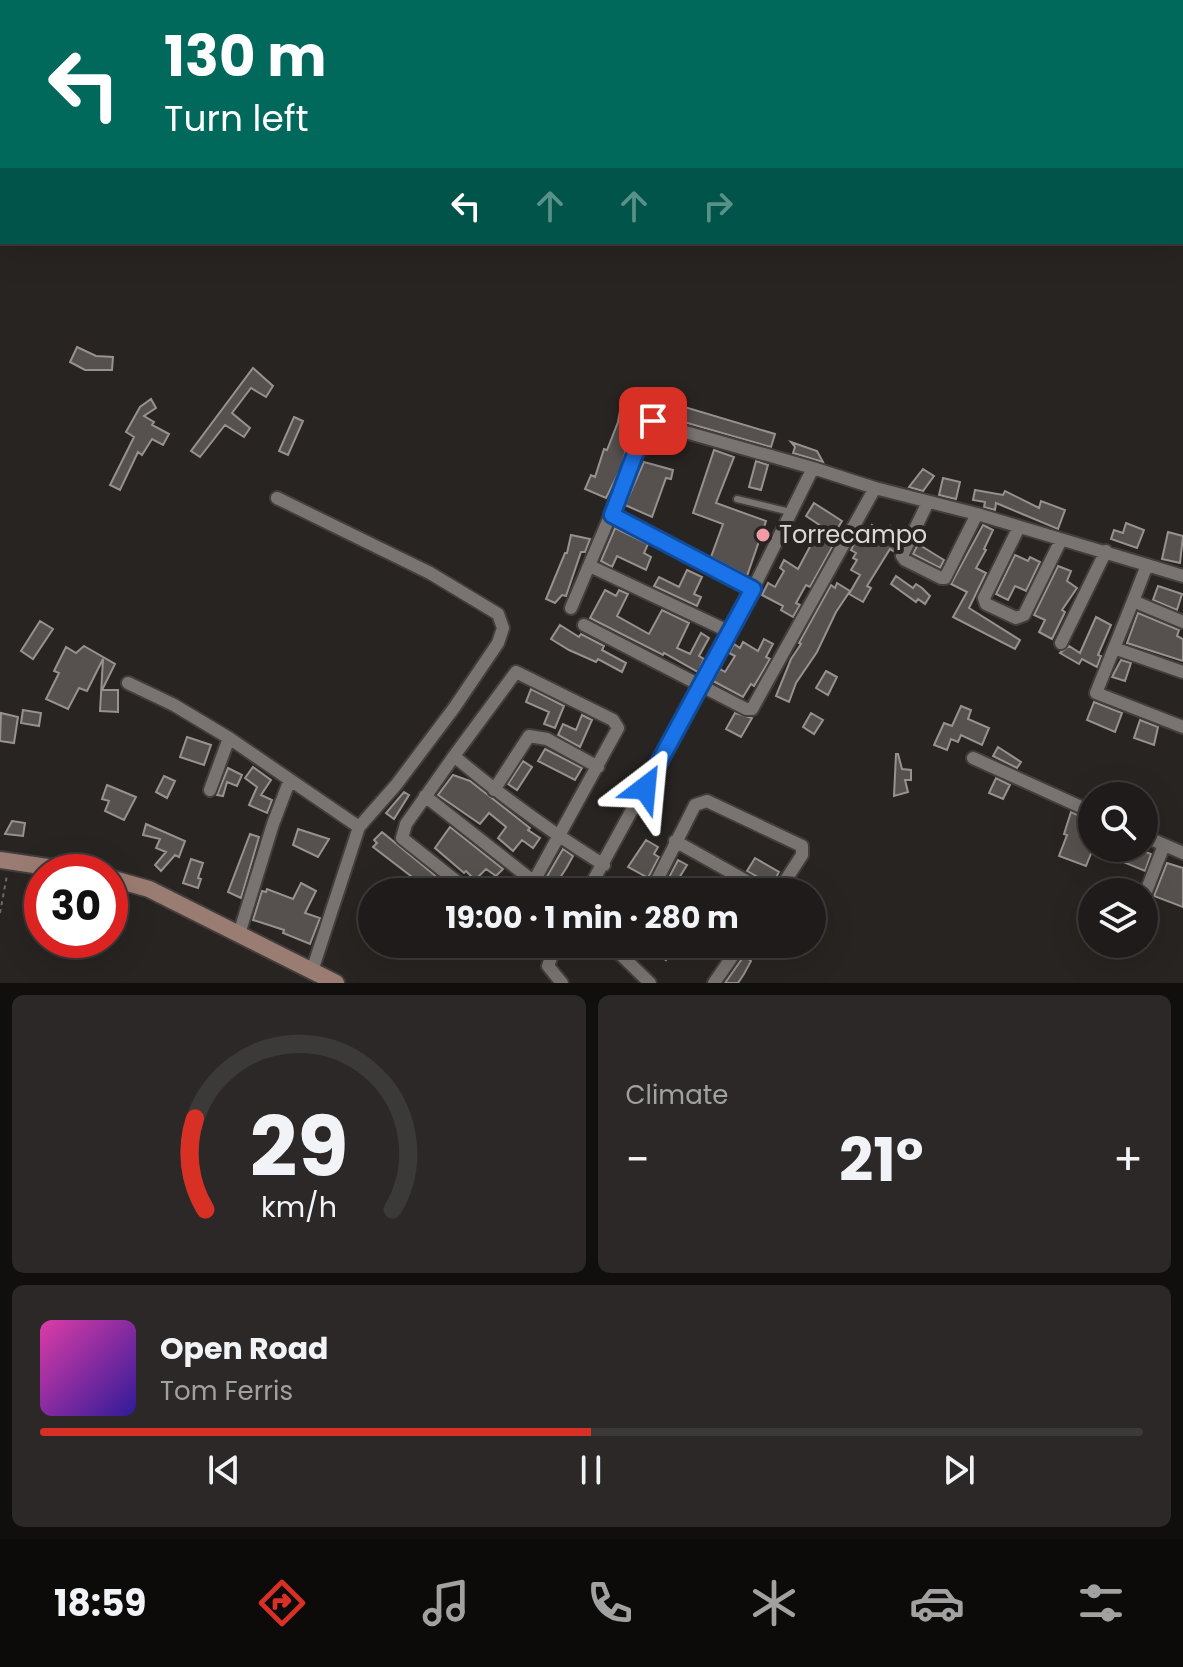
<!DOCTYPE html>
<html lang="en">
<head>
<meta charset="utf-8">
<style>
  :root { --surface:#1e1b1a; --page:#2b2827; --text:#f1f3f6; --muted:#a1a1a2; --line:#3c3939; --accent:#d93025 }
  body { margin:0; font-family:Poppins,sans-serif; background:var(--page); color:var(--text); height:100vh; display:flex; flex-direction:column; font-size:30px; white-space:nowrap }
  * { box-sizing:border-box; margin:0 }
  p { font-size:26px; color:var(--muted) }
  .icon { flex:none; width:44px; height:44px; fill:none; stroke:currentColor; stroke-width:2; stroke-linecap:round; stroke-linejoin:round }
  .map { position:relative; height:983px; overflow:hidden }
  .drawer { display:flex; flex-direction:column; gap:12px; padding:12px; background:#100f0e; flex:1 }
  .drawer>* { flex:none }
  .hud { position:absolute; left:0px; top:0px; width:1184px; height:244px; box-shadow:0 8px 32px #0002,0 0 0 2px var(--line); background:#00695c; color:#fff; overflow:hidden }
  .controls { position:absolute; left:1078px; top:782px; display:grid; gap:16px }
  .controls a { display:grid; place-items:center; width:80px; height:80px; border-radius:50%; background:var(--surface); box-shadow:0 8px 32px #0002,0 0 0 2px var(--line); font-size:40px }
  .speed { position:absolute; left:24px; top:854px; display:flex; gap:16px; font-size:40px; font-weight:700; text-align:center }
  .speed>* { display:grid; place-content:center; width:104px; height:104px; border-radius:50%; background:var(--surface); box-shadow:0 8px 32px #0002,0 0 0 2px var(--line); line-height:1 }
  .speed .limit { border:12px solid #d22; background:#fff; color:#111 }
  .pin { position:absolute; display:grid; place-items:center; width:68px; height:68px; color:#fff; margin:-34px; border-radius:16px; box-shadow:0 4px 12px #0006 }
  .me { position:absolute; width:88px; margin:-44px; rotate:29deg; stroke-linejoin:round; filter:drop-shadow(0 0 6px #0008) }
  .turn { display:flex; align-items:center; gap:28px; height:168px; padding:0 32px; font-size:36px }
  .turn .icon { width:104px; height:104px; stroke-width:2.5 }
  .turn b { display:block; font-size:56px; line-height:68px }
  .lanes { display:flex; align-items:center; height:76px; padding:0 32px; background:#0003; justify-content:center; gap:40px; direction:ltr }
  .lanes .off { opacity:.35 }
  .big { font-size:60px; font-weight:700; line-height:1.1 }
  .drawer .tile { flex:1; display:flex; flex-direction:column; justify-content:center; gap:12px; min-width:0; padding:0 28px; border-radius:12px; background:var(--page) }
  .drawer .dial { align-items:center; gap:0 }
  .dial svg { height:208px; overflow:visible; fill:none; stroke:var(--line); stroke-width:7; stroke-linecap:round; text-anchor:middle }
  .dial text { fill:var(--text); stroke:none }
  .song { display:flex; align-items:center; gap:24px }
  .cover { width:96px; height:96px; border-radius:12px; background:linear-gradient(135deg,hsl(320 70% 55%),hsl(250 70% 35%)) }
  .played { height:8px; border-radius:4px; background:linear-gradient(90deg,var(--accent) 50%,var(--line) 50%) }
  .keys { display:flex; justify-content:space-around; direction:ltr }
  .heat { display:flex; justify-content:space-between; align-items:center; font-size:44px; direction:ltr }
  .drawer .tiles { flex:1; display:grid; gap:12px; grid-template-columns:1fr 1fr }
  .tile:last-child { grid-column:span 2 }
  .trip { position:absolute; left:358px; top:878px; width:468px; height:80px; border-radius:40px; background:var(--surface); box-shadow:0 8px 32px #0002,0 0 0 2px var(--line); font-weight:700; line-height:80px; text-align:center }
  .dock { display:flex; height:128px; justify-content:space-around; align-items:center; background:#0c0b0a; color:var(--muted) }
  .dock .icon { width:56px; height:56px }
  .dock .current { color:var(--accent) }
  .dock b { font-size:36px; color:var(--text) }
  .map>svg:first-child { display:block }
  .building { fill:#56514f; stroke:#97918f; stroke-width:2 }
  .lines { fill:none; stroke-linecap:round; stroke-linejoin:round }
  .lane-casing { stroke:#423e3d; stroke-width:10 }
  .street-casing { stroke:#423e3d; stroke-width:16 }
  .secondary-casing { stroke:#423e3d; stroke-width:20 }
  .path { stroke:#6d6a68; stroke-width:2; stroke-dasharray:4 4; stroke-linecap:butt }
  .lane { stroke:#797471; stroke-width:6 }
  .street { stroke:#797471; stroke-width:12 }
  .secondary { stroke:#9b7c72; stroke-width:16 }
  .route-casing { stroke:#114b97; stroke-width:20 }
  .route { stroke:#1a73e8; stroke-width:14 }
  .poi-dot { fill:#f39aa7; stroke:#282422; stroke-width:3 }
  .labels { text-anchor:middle; stroke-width:8; stroke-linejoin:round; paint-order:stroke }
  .poi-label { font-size:24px; fill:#dcd9d7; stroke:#282422; text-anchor:start }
</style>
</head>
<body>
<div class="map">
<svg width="1183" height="983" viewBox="0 0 1183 983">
  <rect width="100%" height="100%" fill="#282422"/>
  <path class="building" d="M77,347L96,356L113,357L112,370H85L70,362Z
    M253,368L273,386L266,397L251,388L232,413L250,428L244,437L225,425L200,457L191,451Z
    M662,397L672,401L671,403L775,434L771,447L656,414Z
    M151,399L156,408L144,416L154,422L152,425L169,434L163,445L152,439L142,455L138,452L120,490L110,485L134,437L126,432L140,407Z
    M621,405L641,411L637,430L631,444L628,443L621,468L606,498L585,489L591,475L595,477L604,449L607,450L618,422Z
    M294,417L303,421L288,455L279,451Z
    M791,442L817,451L823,462L793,453L795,447Z
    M714,450L734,457L716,503L766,521L747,576L711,557L723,524L693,513Z
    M756,461L768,465L761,490L749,487Z
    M644,462L673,470L671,479L666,478L652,517L625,505Z
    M923,469L934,476L923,491L909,487Z
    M943,478L960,482L956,499L939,495Z
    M975,490L1003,495L1005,491L1039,508L1041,501L1065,510L1058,529L996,503L995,510L984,507L985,502L973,500Z
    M814,503L842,521L836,531L840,533L810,587L806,585L796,603L800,605L793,617L781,610L783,606L762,595L768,583L775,587L784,571L780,568L784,560L798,569L821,526L806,516Z
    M1126,523L1144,530L1137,548L1111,539L1114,530L1123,533Z
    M872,525L885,534L890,526L899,532L895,539L899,542L893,551L890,549L867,586L871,588L863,602L849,594L860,575L851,570L857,560L853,558L856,553L851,550L858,536L863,539Z
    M983,525L993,530L984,549L986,550L976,568L986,573L969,608L1020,640L1015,649L953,617L967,592L951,584Z
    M615,528L648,544L644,553L651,557L646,570L617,556L612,567L601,561Z
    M1168,532L1183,536L1180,563L1162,559Z
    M571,535L590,539L585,552H581L566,596L562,595L555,603L546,599L565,553H567Z
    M918,544L944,560L940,568L913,554Z
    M1015,555L1028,561L1030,557L1040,562L1026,591L1015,586L1008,600L996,594Z
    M1058,566L1071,571L1067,581L1077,588L1062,610L1065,612L1052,639L1039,632L1045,620L1034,615Z
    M687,570L702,577L694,594L701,597L697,606L654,586L659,577L679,587Z
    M896,576L913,588L916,584L922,588L930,596L925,604L918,599L916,602L891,584Z
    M837,583L850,591L836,612L817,652L796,683L789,702L776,696L791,659L801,644L799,643L831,585L835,588Z
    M1158,586L1182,594L1177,610L1153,600Z
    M605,590L616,596L619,590L628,594L617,616L649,634L662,610L689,623L677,648L690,654L701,633L709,638L699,656L704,659L698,672L664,653L663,655L590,618Z
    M1138,613L1179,630L1177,636L1183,639V661L1127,643Z
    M1096,617L1111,625L1098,655L1101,656L1097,667L1082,659L1079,664L1060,653L1069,646L1080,653Z
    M40,621L53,629L33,659L21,651Z
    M560,625L579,637L581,634L604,646L602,650L626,663L622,672L598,659L596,662L569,650L551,639Z
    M764,639L773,644L766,657L770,659L754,686L751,684L743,697L713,681L720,669L725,672L735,656L729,653L734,644L740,648L743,642L758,651Z
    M84,646L115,664L102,690H118V712L100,711L103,659L87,691L79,688L68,709L46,699L59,673L54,671L66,647L76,653Z
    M1121,660L1131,663L1125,681L1112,677Z
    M826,671L837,677L828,695L816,688Z
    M531,689L564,706L555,728L544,724L549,712L526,702Z
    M1094,702L1122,713L1115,732L1087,720Z
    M961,706L971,710L968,719L989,728L982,745L961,735L958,742L951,739L947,750L934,745L944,723L952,726Z
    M23,710L41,713L39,726L21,723Z
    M1,713L18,717L14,743L0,741Z
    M735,713L752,718L741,737L726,729Z
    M811,713L823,720L814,734L803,727Z
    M582,715L592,720L580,747L558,735L563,724L576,730Z
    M1140,720L1158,727L1154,745L1134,738Z
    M187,737L211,745L204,765L180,757Z
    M998,747L1021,762L1017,768L993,756Z
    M545,749L582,768L575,780L538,761Z
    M896,754H898L902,769L911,770V780H905L908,792L894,796Z
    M523,761L532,767L517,790L508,784Z
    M253,767L271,780L261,795L272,800L267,813L249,805L257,787L245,778Z
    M228,768L242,775L237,786L227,782L223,796L217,795Z
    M453,775L470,781L530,828L528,830L540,838L533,848L522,840L513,851L498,838L506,827L489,813L480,824L438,795Z
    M164,776L175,781L167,798L156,792Z
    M996,778L1010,785L1003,799L989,793Z
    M107,785L136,797L124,820L105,811L109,801L102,799Z
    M404,792L409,795L394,819L386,813Z
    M1071,812L1082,817L1078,829L1092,834V851L1086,866L1059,856L1067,835L1064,834Z
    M12,821L25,823L23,836L5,834Z
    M146,824L185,841L179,857L175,855L161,871L155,865L166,852L156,848L160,839L143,835Z
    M450,827L503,869L496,876L486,869L475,880L466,871L464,873L435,848Z
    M298,829L329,839L318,857L293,845Z
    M382,832L449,887L446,892H407L416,880L373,847L377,843L374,840Z
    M250,834L259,837L241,898L228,892Z
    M646,840L658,847L654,854L659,857L648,878L628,867Z
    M1127,848H1144L1143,851L1151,854L1145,871L1121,861Z
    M563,849L573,856L567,867L551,892H538Z
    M755,858L779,872L772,885L747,871Z
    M191,859L203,863L198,878L201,879L198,888L183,883Z
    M678,860L687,865L671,891L664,887Z
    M1167,863L1183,868V907L1154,896Z
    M301,883L316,891L305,913L320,918L310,944L283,933L284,930L253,920L262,891L266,892L267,889L293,899Z
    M642,944H676L666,960Z
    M744,956L751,961L744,974L738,983H725Z"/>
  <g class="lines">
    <g class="lane-casing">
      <path id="lane" d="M737,499L790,512"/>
    </g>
    <g class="street-casing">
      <path id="street" d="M1114,0L1119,2
        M1182,25H1183
        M813,468L875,488L977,514
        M277,498L430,573L498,614L503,628L498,643L454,708L396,785L359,827L312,971
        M928,502L902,556L905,560L941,578H945L977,514L1147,565L1133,601L1183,622
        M612,515L753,589
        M1019,527L984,598L986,604L1016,618L1024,615L1061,540
        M1147,565L1183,576
        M590,566L730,632
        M1133,601L1096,693L1183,727
        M571,608L650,422L813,468L753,589L587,892
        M584,625L746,709H752L875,488
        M1061,643L1106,551
        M1114,648L1183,672
        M128,683L174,705L229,738L359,827
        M454,756L406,824L402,838L470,892
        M973,758L1092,812
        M210,790L229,738
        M494,790L529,736L547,739L598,767
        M425,796L533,881
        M1144,836L1183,853
        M675,841L766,892
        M528,892L618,728L613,720L516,672L454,756C501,796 551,832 604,865
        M651,892L695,805L707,801L802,846V855L778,892
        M1144,897L1164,845
        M239,934L273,824L289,782
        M556,944L548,966L562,983
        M616,944L619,953L650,983
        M714,983L741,944"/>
    </g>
    <g class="secondary-casing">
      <path id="secondary" d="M0,860L81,872
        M110,878L149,889L336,983"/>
    </g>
    <path class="path" d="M0,913L7,875"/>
    <use href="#lane" class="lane"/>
    <use href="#street" class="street"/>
    <use href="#secondary" class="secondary"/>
  </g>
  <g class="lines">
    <g class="route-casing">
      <path id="route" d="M645,788L753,589L612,515L646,425L653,421"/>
    </g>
    <use href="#route" class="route"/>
  </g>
  <circle class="poi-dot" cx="763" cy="535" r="8"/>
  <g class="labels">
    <g class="poi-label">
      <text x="779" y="543">Torrecampo</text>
    </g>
  </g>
</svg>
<div class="controls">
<a><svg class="icon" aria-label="search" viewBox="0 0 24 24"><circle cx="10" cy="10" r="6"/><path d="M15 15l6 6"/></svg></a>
<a><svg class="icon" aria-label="layers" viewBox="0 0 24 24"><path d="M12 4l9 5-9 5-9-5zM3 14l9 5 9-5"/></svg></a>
</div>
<div class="speed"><div class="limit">30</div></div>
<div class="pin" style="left:653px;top:421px;background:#d93025"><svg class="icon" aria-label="arrive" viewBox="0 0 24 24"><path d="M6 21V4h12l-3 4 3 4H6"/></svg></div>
<svg class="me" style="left:645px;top:788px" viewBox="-20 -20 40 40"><path d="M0-17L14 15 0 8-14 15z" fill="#1a73e8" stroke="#fff" stroke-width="4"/></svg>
<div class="trip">19:00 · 1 min · 280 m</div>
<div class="hud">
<div class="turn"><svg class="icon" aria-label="left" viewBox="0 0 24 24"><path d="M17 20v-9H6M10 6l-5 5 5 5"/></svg><div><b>130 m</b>Turn left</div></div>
<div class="lanes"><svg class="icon" aria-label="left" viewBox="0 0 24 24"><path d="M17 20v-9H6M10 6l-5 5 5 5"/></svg><svg class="icon off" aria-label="ahead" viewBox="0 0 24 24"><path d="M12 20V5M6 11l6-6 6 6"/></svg><svg class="icon off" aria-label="ahead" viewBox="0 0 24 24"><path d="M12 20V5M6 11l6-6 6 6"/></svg><svg class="icon off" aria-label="right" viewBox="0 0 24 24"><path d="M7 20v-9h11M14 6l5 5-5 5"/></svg></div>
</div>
</div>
<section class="drawer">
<div class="tiles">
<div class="tile dial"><svg viewBox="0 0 100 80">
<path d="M14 69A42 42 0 1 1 86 69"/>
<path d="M14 69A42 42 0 0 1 10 34" stroke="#d93025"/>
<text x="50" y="56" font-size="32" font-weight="700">29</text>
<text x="50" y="72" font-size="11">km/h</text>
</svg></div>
<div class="tile"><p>Climate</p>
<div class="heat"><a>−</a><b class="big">21°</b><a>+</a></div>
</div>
<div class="tile">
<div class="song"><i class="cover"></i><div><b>Open Road</b><p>Tom Ferris</p></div></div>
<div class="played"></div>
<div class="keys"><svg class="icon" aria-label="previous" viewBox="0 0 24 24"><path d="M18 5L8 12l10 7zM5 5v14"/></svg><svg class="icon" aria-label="pause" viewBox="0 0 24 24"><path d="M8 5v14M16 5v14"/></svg><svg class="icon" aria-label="next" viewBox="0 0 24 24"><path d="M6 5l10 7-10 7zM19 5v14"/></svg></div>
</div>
</div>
</section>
<nav class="dock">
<b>18:59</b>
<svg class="icon current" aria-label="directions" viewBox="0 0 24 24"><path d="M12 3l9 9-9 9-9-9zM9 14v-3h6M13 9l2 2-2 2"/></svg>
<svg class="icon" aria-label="music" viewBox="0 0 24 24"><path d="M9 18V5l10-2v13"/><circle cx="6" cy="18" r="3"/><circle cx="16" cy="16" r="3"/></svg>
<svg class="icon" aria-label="phone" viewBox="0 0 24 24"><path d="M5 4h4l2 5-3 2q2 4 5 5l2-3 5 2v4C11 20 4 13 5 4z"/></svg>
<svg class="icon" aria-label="climate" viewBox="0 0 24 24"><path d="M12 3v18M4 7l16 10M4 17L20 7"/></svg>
<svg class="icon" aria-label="car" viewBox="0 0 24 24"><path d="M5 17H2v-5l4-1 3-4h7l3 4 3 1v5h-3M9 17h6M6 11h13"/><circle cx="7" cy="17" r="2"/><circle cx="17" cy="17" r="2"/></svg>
<svg class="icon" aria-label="filters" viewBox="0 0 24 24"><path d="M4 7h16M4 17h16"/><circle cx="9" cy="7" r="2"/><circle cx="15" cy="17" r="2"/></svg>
</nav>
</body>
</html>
